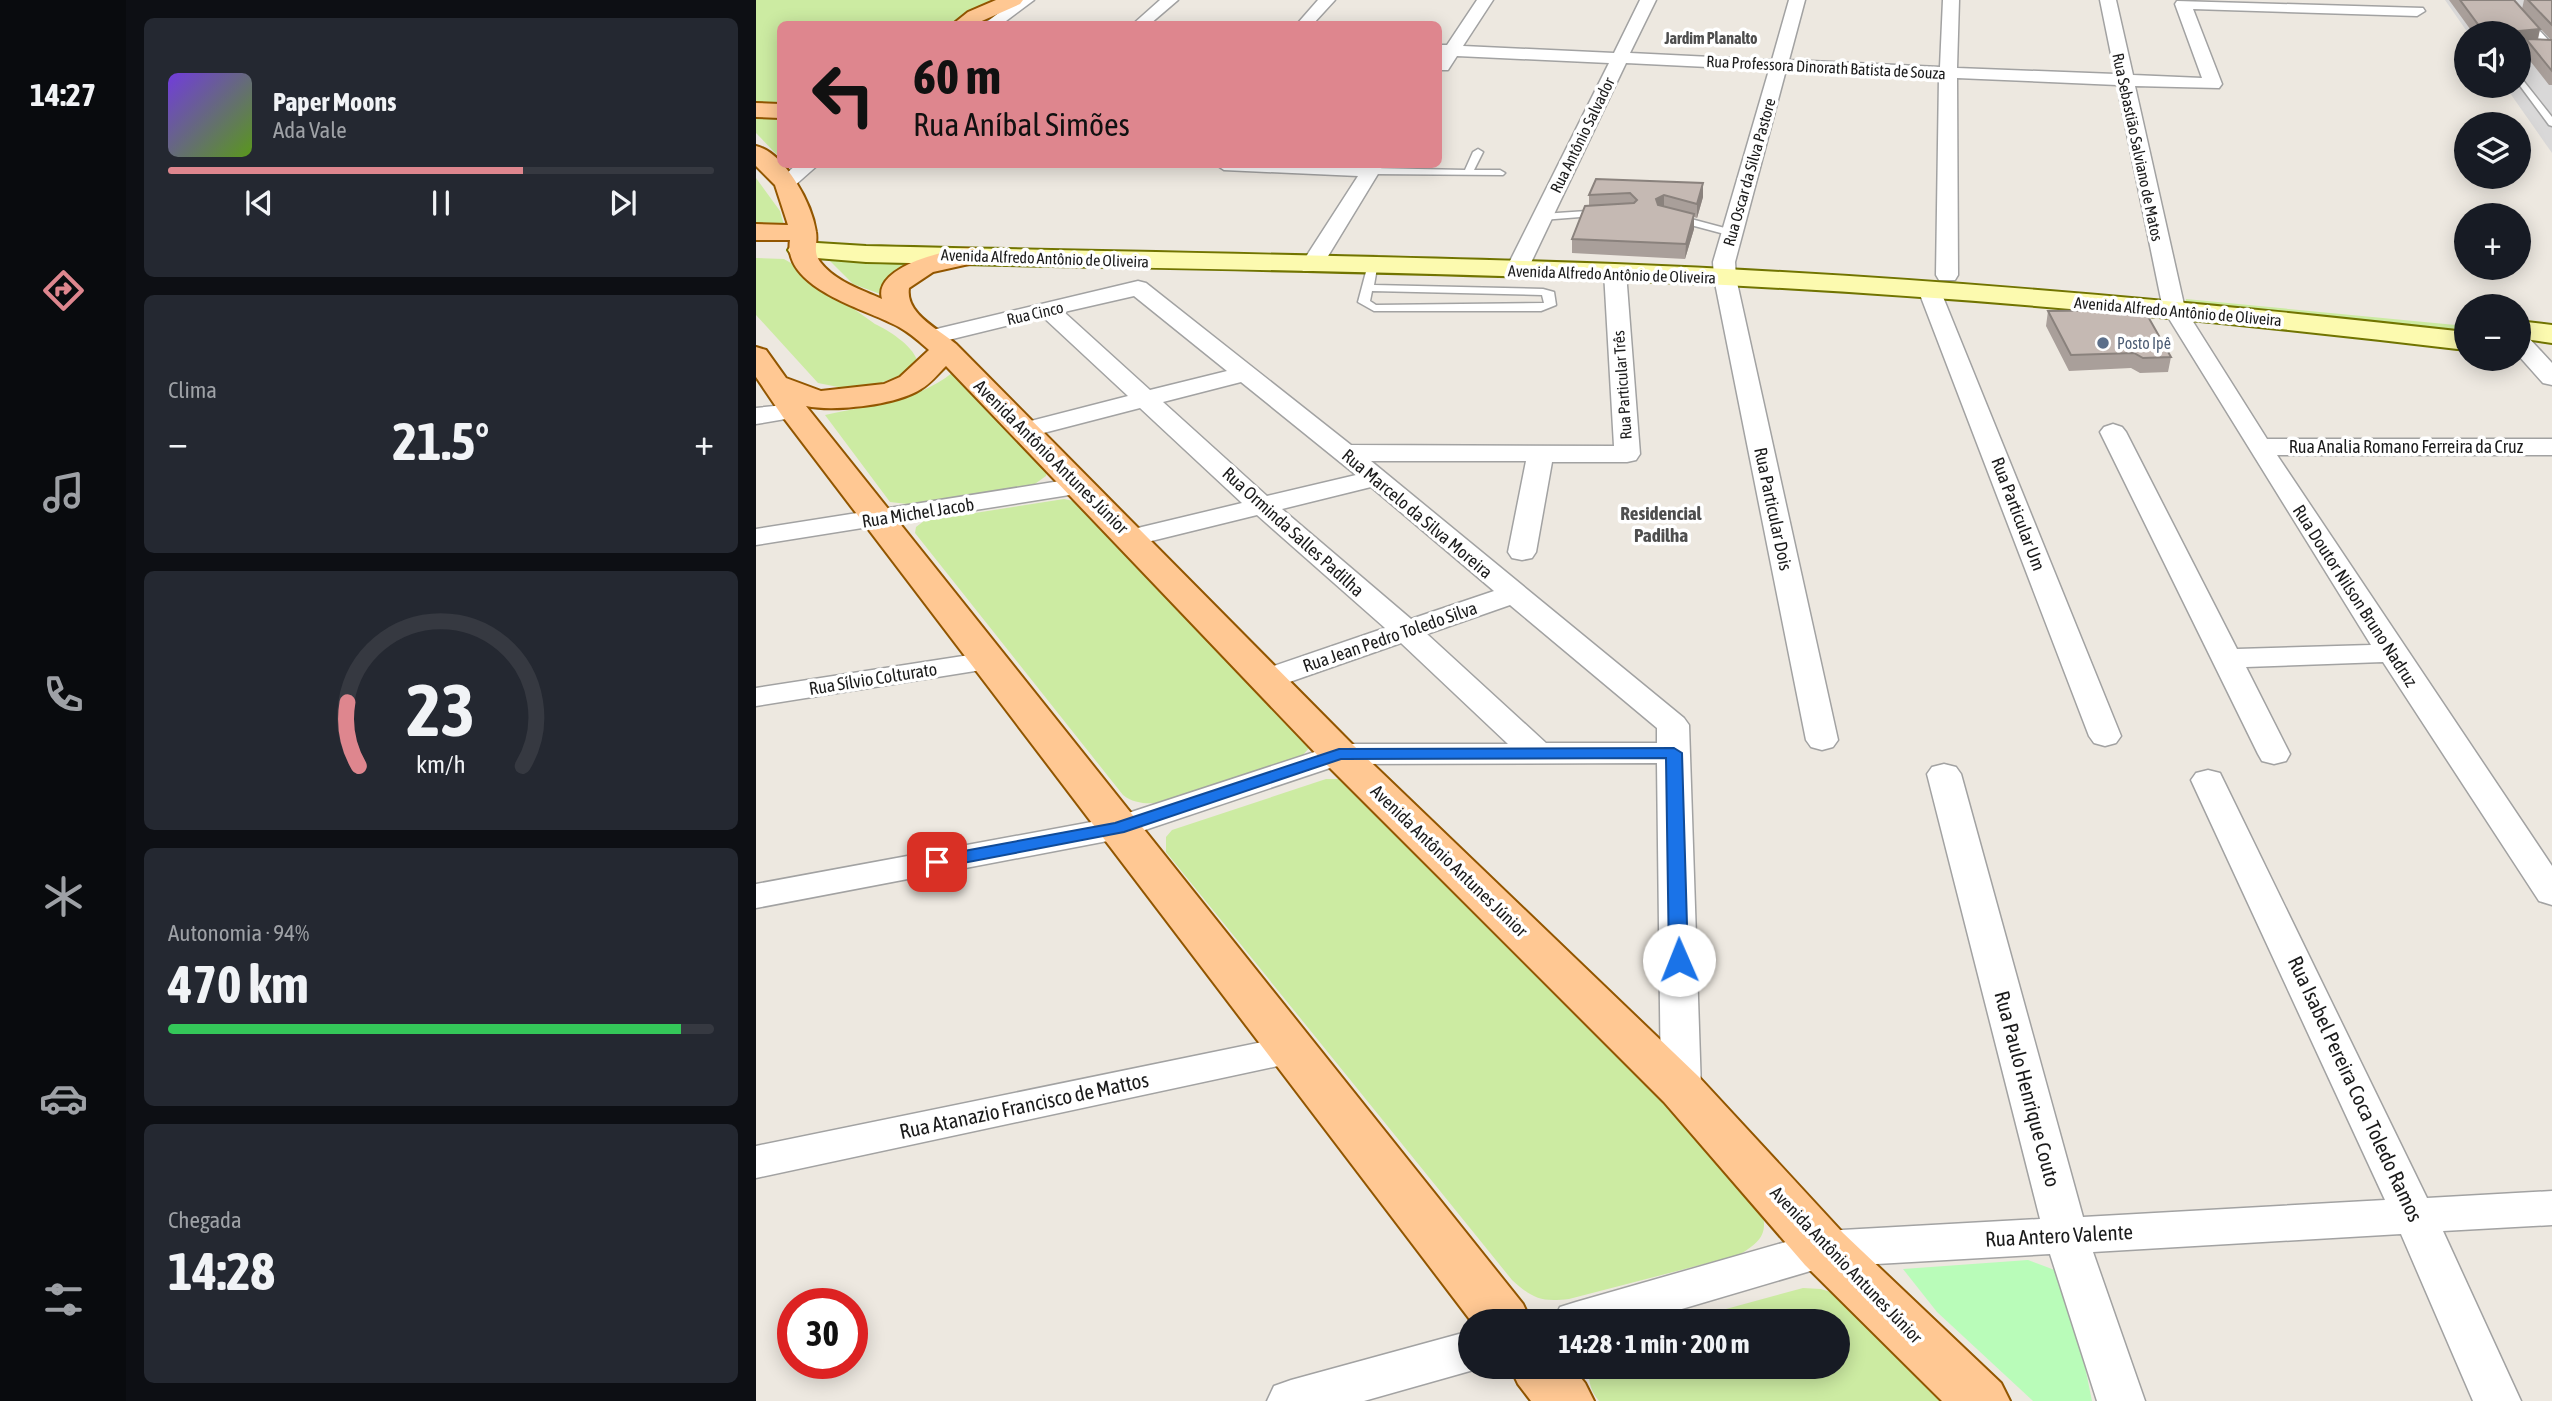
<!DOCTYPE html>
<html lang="pt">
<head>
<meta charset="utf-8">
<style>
  :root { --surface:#171b24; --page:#242831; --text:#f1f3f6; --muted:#9ea1a6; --line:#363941; --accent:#de868e }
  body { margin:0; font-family:"Asap Condensed",sans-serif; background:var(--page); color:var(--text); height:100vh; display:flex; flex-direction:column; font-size:26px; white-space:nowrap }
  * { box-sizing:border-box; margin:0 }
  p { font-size:23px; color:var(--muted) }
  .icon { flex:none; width:38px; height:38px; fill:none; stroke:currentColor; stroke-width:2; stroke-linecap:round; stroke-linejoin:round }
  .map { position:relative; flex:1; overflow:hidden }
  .details { display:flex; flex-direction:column; gap:18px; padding:18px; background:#0d0f14; width:630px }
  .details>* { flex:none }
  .hud { position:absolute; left:21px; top:21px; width:665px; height:147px; border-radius:10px; box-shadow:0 4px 18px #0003; background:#de868e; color:#111; overflow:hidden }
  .tools { position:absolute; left:1698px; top:21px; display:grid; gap:14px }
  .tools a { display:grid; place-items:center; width:77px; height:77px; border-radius:50%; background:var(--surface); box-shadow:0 4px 18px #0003; font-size:35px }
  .speed { position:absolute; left:21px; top:1288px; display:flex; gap:14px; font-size:35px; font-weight:700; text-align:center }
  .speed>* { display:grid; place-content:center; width:91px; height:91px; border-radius:50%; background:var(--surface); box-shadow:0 4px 18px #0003; line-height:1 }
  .speed .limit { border:10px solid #d22; background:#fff; color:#111 }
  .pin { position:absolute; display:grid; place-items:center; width:60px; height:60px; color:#fff; margin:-30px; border-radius:14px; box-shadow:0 4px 10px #0006 }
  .me { position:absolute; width:77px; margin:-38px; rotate:359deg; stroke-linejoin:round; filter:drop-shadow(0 0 5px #0008) }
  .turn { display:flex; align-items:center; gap:24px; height:147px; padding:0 21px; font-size:32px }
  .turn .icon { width:91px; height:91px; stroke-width:2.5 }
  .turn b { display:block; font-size:49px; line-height:60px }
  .big { font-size:52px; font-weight:700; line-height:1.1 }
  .details .tile { flex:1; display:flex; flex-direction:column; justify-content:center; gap:10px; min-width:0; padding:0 24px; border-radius:10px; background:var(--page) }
  .details .dial { align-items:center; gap:0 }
  .dial svg { height:182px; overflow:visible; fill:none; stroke:var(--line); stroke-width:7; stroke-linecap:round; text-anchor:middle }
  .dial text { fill:var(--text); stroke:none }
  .song { display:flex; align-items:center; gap:21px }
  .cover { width:84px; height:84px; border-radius:10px; background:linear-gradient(135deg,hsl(260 70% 55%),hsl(90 70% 35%)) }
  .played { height:7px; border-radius:4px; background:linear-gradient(90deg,var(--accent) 65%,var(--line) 65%) }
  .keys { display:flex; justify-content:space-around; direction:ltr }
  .heat { display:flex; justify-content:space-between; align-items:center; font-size:38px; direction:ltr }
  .charge { height:10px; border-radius:5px; background:linear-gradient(90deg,#34c759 94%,var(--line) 0) }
  .trip { position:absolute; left:702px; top:1309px; width:392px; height:70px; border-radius:35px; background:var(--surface); box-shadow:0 4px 18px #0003; font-weight:700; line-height:70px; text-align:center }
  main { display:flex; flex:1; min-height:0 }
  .menu { display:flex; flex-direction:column; width:126px; justify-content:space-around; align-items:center; background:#090b0e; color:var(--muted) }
  .menu .icon { width:49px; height:49px }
  .menu .active { color:var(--accent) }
  .menu b { font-size:32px; color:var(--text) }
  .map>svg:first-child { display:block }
  .residential { fill:#d9d8d8 }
  .grass { fill:#cceba2 }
  .park { fill:#b9fcb9 }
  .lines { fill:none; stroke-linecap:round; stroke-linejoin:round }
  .service-casing { stroke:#a2a2a2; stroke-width:3 }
  .minor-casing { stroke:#a2a2a2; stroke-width:3 }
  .secondary-casing { stroke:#717400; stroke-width:4 }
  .primary-casing { stroke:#925600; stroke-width:4 }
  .service { fill:#fff; fill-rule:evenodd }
  .minor { fill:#fff; fill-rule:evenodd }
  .secondary { fill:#fcfaaf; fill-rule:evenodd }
  .primary { fill:#ffc893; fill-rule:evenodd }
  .wall { fill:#a99f9a }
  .shaded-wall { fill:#8a827d }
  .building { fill:#c5b9b3; stroke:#8a827d; stroke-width:2 }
  .route { fill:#1a73e8; stroke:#114b97; stroke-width:2 }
  .service-dot { fill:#5c6f8a; stroke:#fff; stroke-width:2.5 }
  .labels { text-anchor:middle; stroke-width:7; stroke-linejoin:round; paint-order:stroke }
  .far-neighbourhood-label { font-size:16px; font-weight:bold; fill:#4e4e4e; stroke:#fff }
  .far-street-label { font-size:16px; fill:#1b1b1b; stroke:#fff }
  .far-service-label { font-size:16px; fill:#4e5e75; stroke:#fff; text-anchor:start }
  .street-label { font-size:18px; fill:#1b1b1b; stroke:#fff }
  .neighbourhood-label { font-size:19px; font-weight:bold; fill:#4e4e4e; stroke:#fff }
  .near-street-label { font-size:21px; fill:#1b1b1b; stroke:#fff }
</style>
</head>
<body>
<main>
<nav class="menu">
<b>14:27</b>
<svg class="icon active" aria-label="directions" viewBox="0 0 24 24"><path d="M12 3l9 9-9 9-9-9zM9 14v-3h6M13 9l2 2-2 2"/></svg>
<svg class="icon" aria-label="music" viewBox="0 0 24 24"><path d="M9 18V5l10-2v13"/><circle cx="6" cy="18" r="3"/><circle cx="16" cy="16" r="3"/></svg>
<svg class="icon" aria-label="phone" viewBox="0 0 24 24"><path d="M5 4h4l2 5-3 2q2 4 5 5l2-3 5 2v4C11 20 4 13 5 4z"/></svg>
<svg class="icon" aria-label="climate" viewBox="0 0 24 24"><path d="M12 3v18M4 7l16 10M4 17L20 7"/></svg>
<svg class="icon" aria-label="car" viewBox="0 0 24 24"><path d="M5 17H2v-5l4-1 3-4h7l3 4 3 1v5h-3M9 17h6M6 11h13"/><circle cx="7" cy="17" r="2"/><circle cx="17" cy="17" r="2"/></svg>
<svg class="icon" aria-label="filters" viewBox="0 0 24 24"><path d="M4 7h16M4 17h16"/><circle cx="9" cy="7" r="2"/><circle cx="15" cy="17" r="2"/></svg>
</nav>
<section class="details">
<div class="tile">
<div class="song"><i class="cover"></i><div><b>Paper Moons</b><p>Ada Vale</p></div></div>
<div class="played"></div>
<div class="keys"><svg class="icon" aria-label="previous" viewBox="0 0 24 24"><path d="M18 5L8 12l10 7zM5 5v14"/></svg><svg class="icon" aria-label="pause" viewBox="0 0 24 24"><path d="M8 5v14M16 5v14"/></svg><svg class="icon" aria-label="next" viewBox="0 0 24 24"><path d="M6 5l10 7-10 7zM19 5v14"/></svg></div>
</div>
<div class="tile"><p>Clima</p>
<div class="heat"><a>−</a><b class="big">21.5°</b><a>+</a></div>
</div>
<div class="tile dial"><svg viewBox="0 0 100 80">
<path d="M14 69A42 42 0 1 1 86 69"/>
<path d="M14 69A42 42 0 0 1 9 41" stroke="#de868e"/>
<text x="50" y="56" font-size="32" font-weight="700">23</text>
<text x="50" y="72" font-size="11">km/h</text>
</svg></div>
<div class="tile"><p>Autonomia · 94%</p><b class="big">470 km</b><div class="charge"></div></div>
<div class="tile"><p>Chegada</p><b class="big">14:28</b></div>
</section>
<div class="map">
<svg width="1796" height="1401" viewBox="0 0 1796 1401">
  <rect width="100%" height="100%" fill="#ede8e0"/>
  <path class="residential" d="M1689,0H1796V153L1749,86H1762V33H1712Z"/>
  <path class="grass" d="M0,0H235L194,24H24V107L0,106Z
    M0,116H24V158L0,133Z
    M0,178L24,211L28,225L0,224Z
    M0,258L28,259L40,266L47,273L119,324C132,330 156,345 161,360L147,374L115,387L97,390L62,383L0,315Z
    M71,258L163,263L127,295L97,284Z
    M1430,299L1710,326V333L1429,307Z
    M196,373L292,469L290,476L276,486L160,505L134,502L69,415C113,405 159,402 196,373Z
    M308,499L322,502L556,745L544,758L411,802C396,804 379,805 367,795L159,533L160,527L168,521Z
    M570,779H585L595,785L1003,1201C1013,1231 1009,1239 983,1255L813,1299C785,1302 777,1299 756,1280L410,852V837L416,830Z
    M1047,1288L1065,1289L1081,1294L1189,1401H843C834,1390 832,1380 833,1367H1082V1321H926Z"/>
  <path class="park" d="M1272,1260L1304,1272L1324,1342L1336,1401H1277L1181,1312L1147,1269Z"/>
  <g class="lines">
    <g class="service-casing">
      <path id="service" d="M1747,0H1755L1796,44V49H1791Z
        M1762,74L1796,117V126L1793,125L1762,83Z
        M722,149L727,152L718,170H744L749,173L747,175L615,174L610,171L615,168L709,170L717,152Z
        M846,210L851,213L850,215L786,220L781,217L786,214Z
        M920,215L980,231L981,233L976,236L916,220V216Z
        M616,265L621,268L618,285L787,289L798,292L800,305L785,311H618L602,302L611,268ZM616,291L786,295L788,303L620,305L614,301Z"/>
    </g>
    <g class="minor-casing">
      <path id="minor" d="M260,0H278L246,24H228Z
        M404,0H422L394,24H377Z
        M562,0H579L557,24H541Z
        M721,0H737L707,46L858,53L884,0H900L874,53L1016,60L1033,0H1049L1033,60L1184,67L1187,0H1203L1201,68L1359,74L1344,0H1360L1377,75L1446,78L1419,4L1421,1L1667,8L1669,11L1661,16L1437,9L1466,84L1463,88L1379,86L1429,309L1511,439H1796V455H1521L1796,866V905L1783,901L1627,662L1490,667L1534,754L1530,761L1518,764L1506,761L1502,754L1344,432L1348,427L1357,424L1366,427L1370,432L1481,649L1615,645L1407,309L1361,85L1201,78L1202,275L1199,280H1183L1180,275L1183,77L1030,70L979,262L980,278L1082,740L1077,747L1066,750L1055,747L1050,740L958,278L957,262L1013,70L870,63L771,271L768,276H752L749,271L853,63L701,56L692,70H682L685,55L682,45H691Z
        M41,164H63L37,187H23L20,183Z
        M459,164L609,165L628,164L566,266L563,271H547L544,266L602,176L468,170Z
        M859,265L867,267L870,272L884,454L880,460L871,462H796L780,552L776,558L766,560L756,558L752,552L770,461H615L928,718L933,725L945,1089L939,1100L925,1104L911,1100L905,1089L901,763L586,764L362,839L0,908V884L357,818L583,744H752L645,643L522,686L511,688L500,686L495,679L500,672L629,628L501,515L375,546L365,544L361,538L365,532L486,503L384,408L268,438L259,435L255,430L259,425L372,396L287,317L176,344L168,342L164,337L168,332L382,281L390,283L595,445L858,446L848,272L851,267ZM378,296L471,371L394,390L308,312ZM485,382L600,475L511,496L407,402ZM615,487L738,591L655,619L526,509ZM754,605L901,728V743H790L671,634Z
        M1174,285L1182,287L1185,292L1365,736L1360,743L1349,746L1338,743L1333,736L1163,292L1166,287Z
        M1762,333L1770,335L1796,363V385L1787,383L1762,355Z
        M38,404L47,406L50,411L47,416L0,424V408Z
        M323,478L332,480L336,486L332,492L0,545V529Z
        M233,652L244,655L248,661L244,667L0,706V688Z
        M1188,764L1200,767L1205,774L1327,1217L1629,1200L1435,780L1440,773L1452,770L1464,773L1671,1198L1796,1191V1225L1687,1231L1765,1401H1717L1645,1234L1337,1252L1389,1401H1341L1294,1254L1068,1267L885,1321H797L804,1307L820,1302L1068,1231L1284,1219L1171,774L1176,767Z
        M536,1036L550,1040L556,1050L550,1060L0,1178V1146Z
        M714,1331V1367H726L714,1371L608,1401H511L518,1386L535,1380Z"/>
    </g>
    <g class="secondary-casing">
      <path id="secondary" d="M45,242L110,246C360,252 609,255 859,264C1143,275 1427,300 1710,332V350C1427,316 1143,291 859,280C609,270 360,268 110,262L36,256L32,250L36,244Z
        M1762,321L1796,325V343L1762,338Z"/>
    </g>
    <g class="primary-casing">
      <path id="primary" d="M240,0H267L264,4L219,24H197L212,12Z
        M0,103L24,104V118L0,117Z
        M0,146C29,153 56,204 60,232C62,244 56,252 65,263C79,281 106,290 126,299C116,266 199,245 222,250L226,256L222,262L177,272L153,288C149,314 183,329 200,344L597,745L942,1076L1087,1233L1245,1383L1254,1401H1186L1049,1265L908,1102L569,763L190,366C182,374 174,384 165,389C141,405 78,412 50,406L767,1304L775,1321H715L27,417L0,377V347L10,350L30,378L65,391L128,384L144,377L173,350C164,342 154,333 143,327C111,309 26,289 34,240H0V224L32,225L19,185L0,166Z
        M754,1367H816L829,1383L838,1401H775L762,1384Z"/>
    </g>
    <use href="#service" class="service"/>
    <use href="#minor" class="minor"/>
    <use href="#secondary" class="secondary"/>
    <use href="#primary" class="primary"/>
  </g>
  <path class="wall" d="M1693,0H1758L1784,29L1782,40H1795L1766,9L1768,0H1796V85H1793L1767,52L1769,42L1762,43V33H1717Z
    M947,183V197L941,218L938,217V229L929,259L816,253V239L833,206V195Z
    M1292,311L1415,357L1412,372L1384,373L1375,368L1313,371L1290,326Z"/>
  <path class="shaded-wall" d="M1784,29L1781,41L1770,39L1769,42L1762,43L1763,31Z
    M947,183V197L941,218V204Z
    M908,195V209L900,213V199Z
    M938,214V229L929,259L930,244Z"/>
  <path class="building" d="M1704,0H1758L1784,29L1763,31L1724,27Z
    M1772,0H1796V25Z
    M1770,39L1796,40V71Z
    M840,179L947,183L941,204L908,195L900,199L902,205L938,214L930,244L816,239L829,206L878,203L881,200L874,193L833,195Z
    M1379,310L1390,313L1415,357L1387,358L1378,353L1315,355L1292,311Z"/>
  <path class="route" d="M918,748L926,753L932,960L929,965H916L913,960L910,758L585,759L368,832L181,868L172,862L181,856L359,823L583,749Z"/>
  <circle class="service-dot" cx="1347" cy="343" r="7"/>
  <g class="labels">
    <g class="far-neighbourhood-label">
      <text x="955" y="44">Jardim Planalto</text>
    </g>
    <g class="far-street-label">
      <text transform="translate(1070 67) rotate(3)" y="6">Rua Professora Dinorath Batista de Souza</text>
      <text transform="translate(826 135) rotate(-64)" y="6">Rua Antônio Salvador</text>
      <text transform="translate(1382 147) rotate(78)" y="6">Rua Sebastião Salviano de Matos</text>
      <text transform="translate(993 172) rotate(-74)" y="6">Rua Oscar da Silva Pastore</text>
      <text transform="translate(289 258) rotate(2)" y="6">Avenida Alfredo Antônio de Oliveira</text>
      <text transform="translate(856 274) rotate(2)" y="6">Avenida Alfredo Antônio de Oliveira</text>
      <text transform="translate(1422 311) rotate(5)" y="6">Avenida Alfredo Antônio de Oliveira</text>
      <text transform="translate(279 313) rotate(-13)" y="6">Rua Cinco</text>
      <text transform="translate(866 385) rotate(-94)" y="6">Rua Particular Três</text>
    </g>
    <g class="far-service-label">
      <text x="1361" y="349">Posto Ipê</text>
    </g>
    <g class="street-label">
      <text x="1650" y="453">Rua Analia Romano Ferreira da Cruz</text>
      <text transform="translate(295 457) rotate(45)" y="6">Avenida Antônio Antunes Júnior</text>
      <text transform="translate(1017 509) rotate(78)" y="6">Rua Particular Dois</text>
      <text transform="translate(162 513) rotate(-9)" y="6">Rua Michel Jacob</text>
      <text transform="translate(661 514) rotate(40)" y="6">Rua Marcelo da Silva Moreira</text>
      <text transform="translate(1262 514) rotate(69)" y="6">Rua Particular Um</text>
      <text transform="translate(537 532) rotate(42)" y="6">Rua Orminda Salles Padilha</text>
      <text transform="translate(1599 596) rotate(57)" y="6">Rua Doutor Nilson Bruno Nadruz</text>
      <text transform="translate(634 637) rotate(-19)" y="6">Rua Jean Pedro Toledo Silva</text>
      <text transform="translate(117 679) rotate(-9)" y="6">Rua Sílvio Colturato</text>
      <text transform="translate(693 861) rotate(44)" y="6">Avenida Antônio Antunes Júnior</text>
      <text transform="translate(1090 1265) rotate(46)" y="6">Avenida Antônio Antunes Júnior</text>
    </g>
    <g class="neighbourhood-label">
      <text x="905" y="520">Residencial<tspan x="905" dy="22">Padilha</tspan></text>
    </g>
    <g class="near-street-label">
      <text transform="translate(1271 1089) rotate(75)" y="7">Rua Paulo Henrique Couto</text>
      <text transform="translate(1599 1089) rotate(65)" y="7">Rua Isabel Pereira Coca Toledo Ramos</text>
      <text transform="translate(268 1106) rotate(-12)" y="7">Rua Atanazio Francisco de Mattos</text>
      <text transform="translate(1303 1236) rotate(-3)" y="7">Rua Antero Valente</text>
    </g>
  </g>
</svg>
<div class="tools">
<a><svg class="icon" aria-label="sound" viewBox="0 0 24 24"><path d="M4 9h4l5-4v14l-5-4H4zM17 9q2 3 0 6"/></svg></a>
<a><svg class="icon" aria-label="layers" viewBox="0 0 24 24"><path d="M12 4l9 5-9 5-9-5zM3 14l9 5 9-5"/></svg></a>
<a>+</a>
<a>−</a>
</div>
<div class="speed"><div class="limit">30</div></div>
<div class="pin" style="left:181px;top:862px;background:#d93025"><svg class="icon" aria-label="arrive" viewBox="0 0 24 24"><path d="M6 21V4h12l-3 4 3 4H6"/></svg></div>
<svg class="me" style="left:923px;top:960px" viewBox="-20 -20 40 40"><circle r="19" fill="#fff"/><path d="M0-13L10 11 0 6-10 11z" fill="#1a73e8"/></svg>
<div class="trip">14:28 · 1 min · 200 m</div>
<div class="hud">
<div class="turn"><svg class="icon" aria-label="left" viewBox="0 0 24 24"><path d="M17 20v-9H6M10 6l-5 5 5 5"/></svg><div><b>60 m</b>Rua Aníbal Simões</div></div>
</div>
</div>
</main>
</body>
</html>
